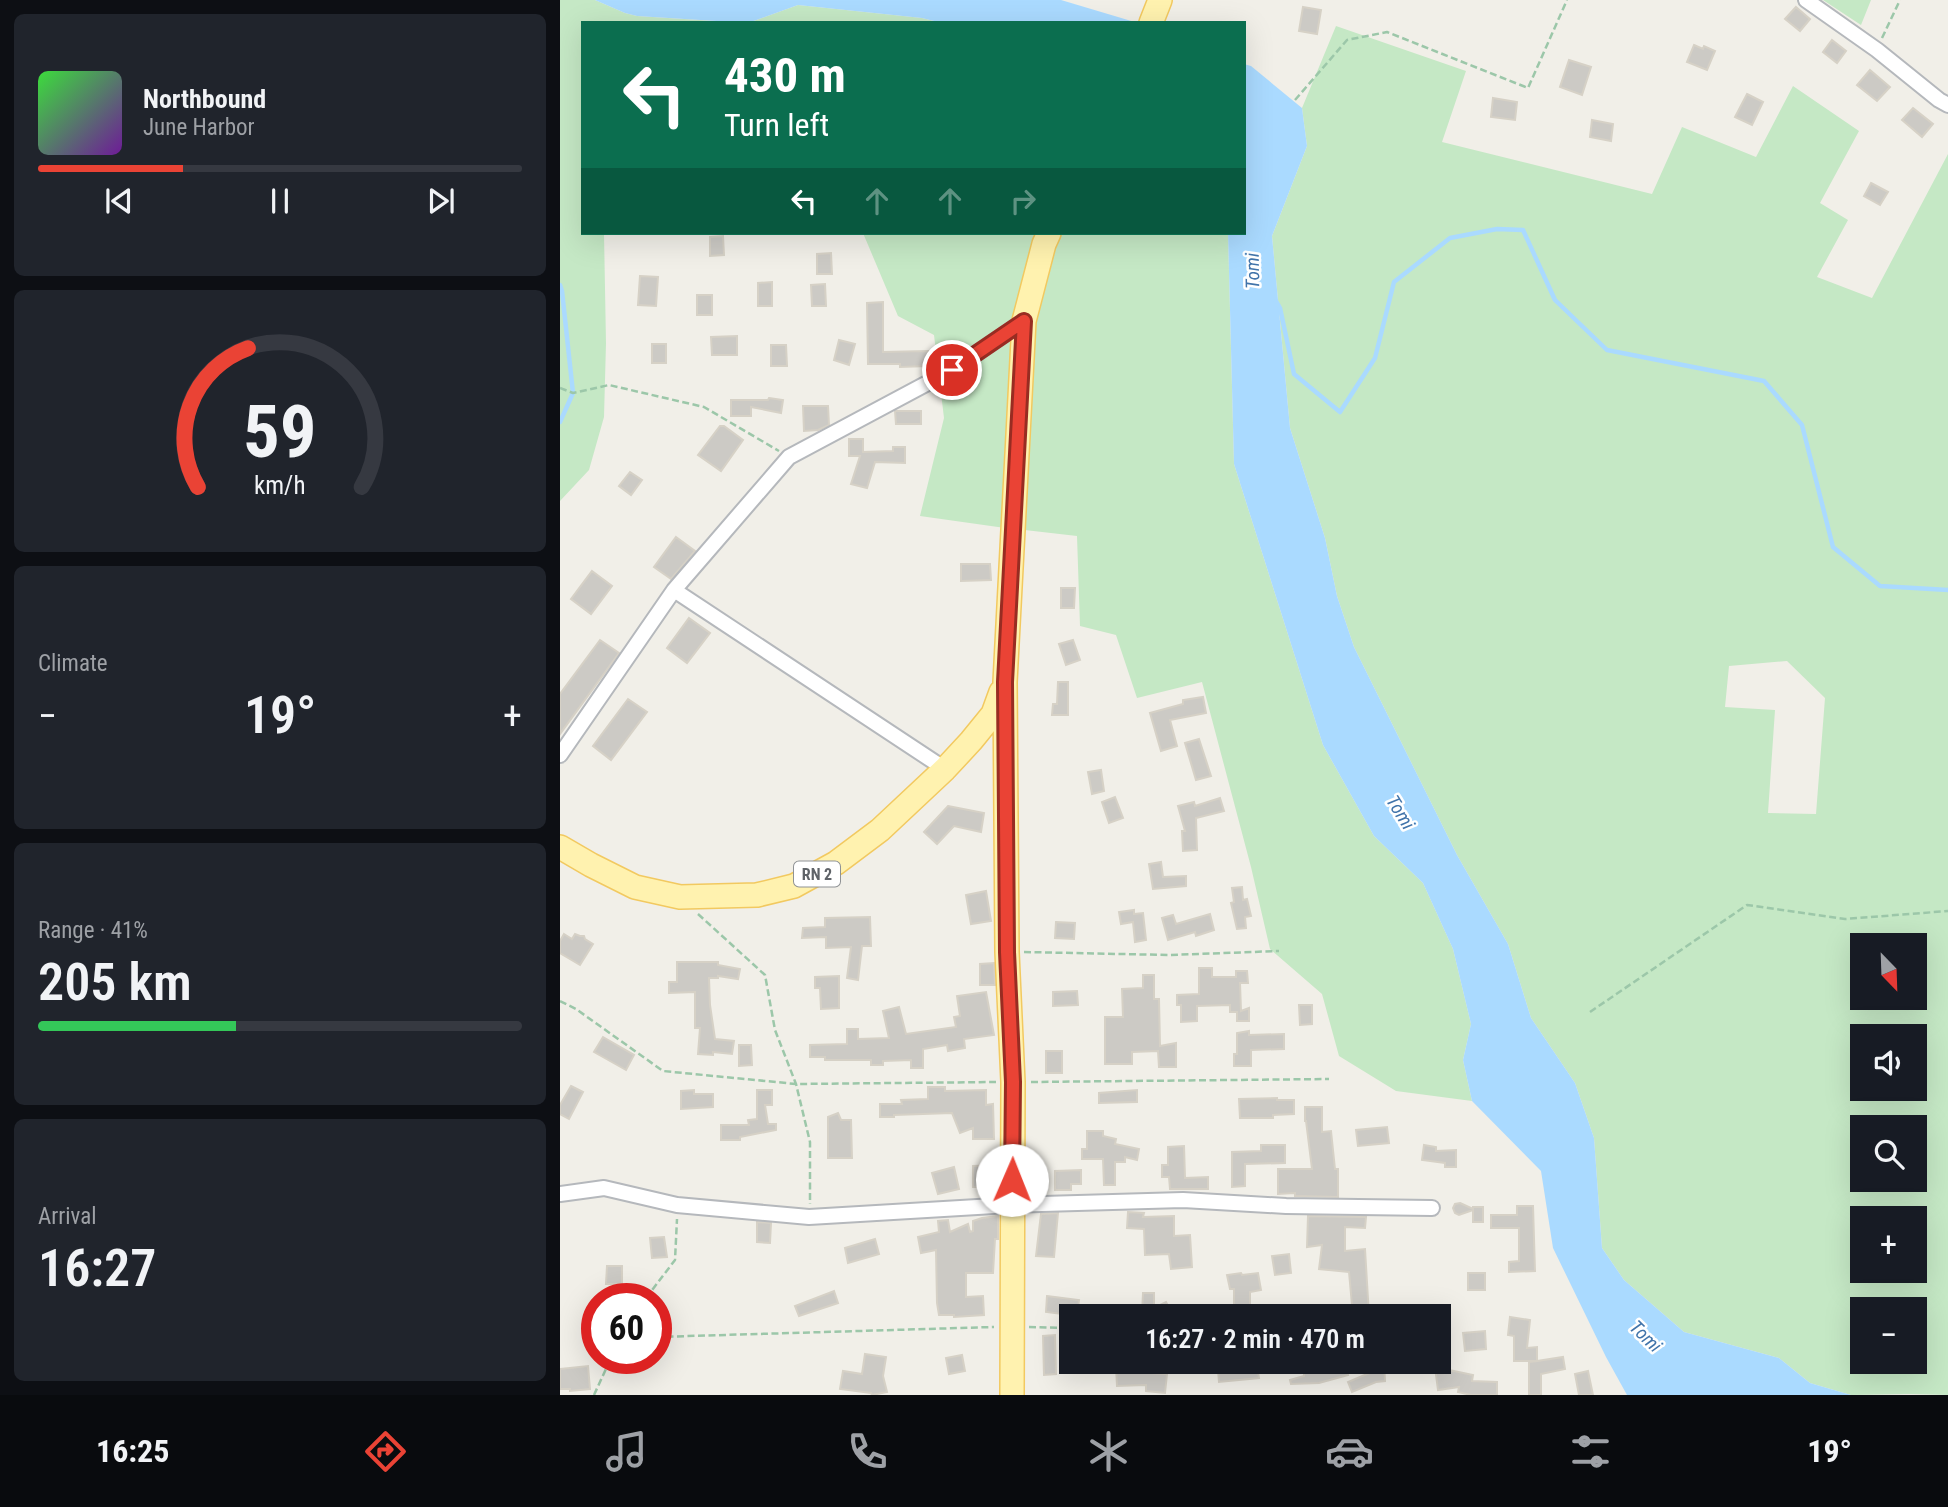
<!DOCTYPE html>
<html lang="en">
<head>
<meta charset="utf-8">
<style>
  :root { --surface:#171b24; --page:#20242c; --text:#f1f3f6; --muted:#9ea1a6; --line:#363941; --accent:#ea4335 }
  body { margin:0; font-family:"Roboto Condensed",sans-serif; background:var(--page); color:var(--text); height:100vh; display:flex; flex-direction:column; font-size:26px; white-space:nowrap }
  * { box-sizing:border-box; margin:0 }
  p { font-size:23px; color:var(--muted) }
  .icon { flex:none; width:38px; height:38px; fill:none; stroke:currentColor; stroke-width:2; stroke-linecap:round; stroke-linejoin:round }
  .map { position:relative; flex:1; overflow:hidden }
  .sheet { display:flex; flex-direction:column; gap:14px; padding:14px; background:#0d0f14; width:560px }
  .sheet>* { flex:none }
  .guide { position:absolute; left:21px; top:21px; width:665px; height:214px; border-radius:0px; box-shadow:0 7px 28px #0002; background:#0b6e4f; color:#fff; overflow:hidden }
  .needle { width:46px; rotate:157deg }
  .fabs { position:absolute; left:1290px; top:933px; display:grid; gap:14px }
  .fabs a { display:grid; place-items:center; width:77px; height:77px; border-radius:0px; background:var(--surface); box-shadow:0 7px 28px #0002; font-size:35px }
  .speed { position:absolute; left:21px; top:1283px; display:flex; gap:14px; font-size:35px; font-weight:700; text-align:center }
  .speed>* { display:grid; place-content:center; width:91px; height:91px; border-radius:50%; background:var(--surface); box-shadow:0 7px 28px #0002; line-height:1 }
  .speed .limit { border:10px solid #d22; background:#fff; color:#111 }
  .pin { position:absolute; display:grid; place-items:center; width:60px; height:60px; color:#fff; margin:-30px; border:4px solid #fff; border-radius:50%; box-shadow:0 2px 7px #0007 }
  .me { position:absolute; width:77px; margin:-38px; rotate:1deg; stroke-linejoin:round; filter:drop-shadow(0 0 5px #0008) }
  .turn { display:flex; align-items:center; gap:24px; height:147px; padding:0 28px; font-size:32px }
  .turn .icon { width:91px; height:91px; stroke-width:2.5 }
  .turn b { display:block; font-size:49px; line-height:60px }
  .lanes { display:flex; align-items:center; height:66px; padding:0 28px; background:#0003; justify-content:center; gap:35px; direction:ltr }
  .lanes .off { opacity:.35 }
  .big { font-size:52px; font-weight:600; line-height:1.1 }
  .sheet .card { flex:1; display:flex; flex-direction:column; justify-content:center; gap:10px; min-width:0; padding:0 24px; border-radius:10px; background:var(--page) }
  .sheet .dial { align-items:center; gap:0 }
  .dial svg { height:182px; overflow:visible; fill:none; stroke:var(--line); stroke-width:7; stroke-linecap:round; text-anchor:middle }
  .dial text { fill:var(--text); stroke:none }
  .song { display:flex; align-items:center; gap:21px }
  .cover { width:84px; height:84px; border-radius:10px; background:linear-gradient(135deg,hsl(120 70% 55%),hsl(280 70% 35%)) }
  .played { height:7px; border-radius:4px; background:linear-gradient(90deg,var(--accent) 30%,var(--line) 30%) }
  .keys { display:flex; justify-content:space-around; direction:ltr }
  .heat { display:flex; justify-content:space-between; align-items:center; font-size:38px; direction:ltr }
  .charge { height:10px; border-radius:5px; background:linear-gradient(90deg,#34c759 41%,var(--line) 0) }
  .trip { position:absolute; left:499px; top:1304px; width:392px; height:70px; border-radius:0px; background:var(--surface); box-shadow:0 7px 28px #0002; font-weight:600; line-height:70px; text-align:center }
  .dock { display:flex; height:112px; justify-content:space-around; align-items:center; background:#090b0e; color:var(--muted) }
  .dock .icon { width:49px; height:49px }
  .dock .current { color:var(--accent) }
  .dock b { font-size:32px; color:var(--text) }
  main { display:flex; flex:1; min-height:0 }
  .map>svg:first-child { display:block }
  .green { fill:#c5e8c5; fill-rule:evenodd }
  .water { fill:#aadaff }
  .lines { fill:none; stroke-linecap:round; stroke-linejoin:round }
  .stream { stroke:#aadaff; stroke-width:4.5 }
  .building { fill:#cccac5; stroke:#d6d1c6; stroke-width:2 }
  .street-casing { stroke:#b5b8bc; stroke-width:18 }
  .primary-casing { stroke:#f2c960; stroke-width:26 }
  .path { stroke:#9cc7a9; stroke-width:2.5; stroke-dasharray:7 3.5; stroke-linecap:butt }
  .street { stroke:#fff; stroke-width:14 }
  .primary { stroke:#fff2af; stroke-width:23 }
  .route-casing { stroke:#982c22; stroke-width:18 }
  .route { stroke:#ea4335; stroke-width:12 }
  .labels { text-anchor:middle; stroke-width:5; stroke-linejoin:round; paint-order:stroke }
  .shield { fill:#fff; stroke:#8f9295; stroke-width:2 }
  .shield-label { font-size:16px; font-weight:bold; fill:#5f6368 }
  .water-label { font-size:19px; font-style:italic; fill:#4174aa; stroke:#fff }
</style>
</head>
<body>
<main>
<section class="sheet">
<div class="card">
<div class="song"><i class="cover"></i><div><b>Northbound</b><p>June Harbor</p></div></div>
<div class="played"></div>
<div class="keys"><svg class="icon" aria-label="previous" viewBox="0 0 24 24"><path d="M18 5L8 12l10 7zM5 5v14"/></svg><svg class="icon" aria-label="pause" viewBox="0 0 24 24"><path d="M8 5v14M16 5v14"/></svg><svg class="icon" aria-label="next" viewBox="0 0 24 24"><path d="M6 5l10 7-10 7zM19 5v14"/></svg></div>
</div>
<div class="card dial"><svg viewBox="0 0 100 80">
<path d="M14 69A42 42 0 1 1 86 69"/>
<path d="M14 69A42 42 0 0 1 36 8" stroke="#ea4335"/>
<text x="50" y="56" font-size="32" font-weight="700">59</text>
<text x="50" y="72" font-size="11">km/h</text>
</svg></div>
<div class="card"><p>Climate</p>
<div class="heat"><a>−</a><b class="big">19°</b><a>+</a></div>
</div>
<div class="card"><p>Range · 41%</p><b class="big">205 km</b><div class="charge"></div></div>
<div class="card"><p>Arrival</p><b class="big">16:27</b></div>
</section>
<div class="map">
<svg width="1388" height="1395" viewBox="0 0 1388 1395">
  <rect width="100%" height="100%" fill="#f1efe8"/>
  <path class="green" d="M0,0H35L65,13L77,16L185,23H23V233H44L46,343L44,417L29,470L0,501Z
    M1263,0H1311L1301,25Z
    M238,5L362,18L382,23H188Z
    M776,26L906,71L882,142L1092,194L1122,127L1196,157L1233,86L1299,131L1260,203L1288,220L1257,277L1312,298L1388,154V1395L1349,1394L1291,1395L1250,1383L1219,1358L1124,1332L1064,1280L1042,1248L1034,1138L1015,1083L971,1018L948,944L897,855L794,647L777,596L765,538L730,428L712,236L747,146L742,108ZM1227,661L1265,698L1256,814L1208,813L1215,710L1165,707L1169,666ZM1302,945H1354V998H1302ZM1302,1036H1354V1088H1302ZM1302,1127H1354V1180H1302ZM1302,1218H1354V1270H1302ZM1302,1309H1354V1362H1302Z
    M303,233H668L674,464L763,745L814,836L863,883L893,949L911,1024L903,1060L912,1101L836,1091L779,1056L762,994L710,949L691,867L642,682L577,698L556,635L520,626L517,536L438,527L360,516L384,418L374,335L338,316Z"/>
  <path class="water" d="M35,0H501L578,23H382L362,18L238,5L188,23L77,16L65,13Z
    M684,64L691,66L742,108L747,146L712,236L730,428L765,538L777,596L794,647L897,855L948,944L971,1018L1015,1083L1034,1138L1042,1248L1064,1280L1124,1332L1219,1358L1250,1383L1291,1395H1067L1046,1357L993,1248L981,1171L912,1101L903,1060L911,1024L893,949L863,883L814,836L763,745L674,464L668,233H684Z"/>
  <g class="lines">
    <path class="stream" d="M0,285L2,291L13,393L0,422
      M716,301L720,308L734,374L780,412L815,358L834,282L890,238L937,229L963,230L995,300L1047,350L1204,381L1242,425L1273,547L1320,586L1388,590"/>
  </g>
  <path class="building" d="M743,7L761,10L757,34L739,31Z
    M1236,7L1250,19L1240,31L1225,19Z
    M1272,40L1286,51L1277,63L1263,52Z
    M1134,45L1143,49L1144,46L1155,51L1147,70L1127,62Z
    M1009,60L1031,67L1022,95L1000,87Z
    M1310,70L1330,87L1317,101L1297,85Z
    M1187,94L1203,102L1192,125L1175,117Z
    M933,98L957,102L955,120L931,117Z
    M1353,108L1373,124L1362,137L1342,120Z
    M1032,120L1053,124L1051,141L1030,137Z
    M1311,183L1328,192L1320,205L1304,196Z
    M163,236L164,255L150,256V237Z
    M271,253L272,274H257V254Z
    M80,276L98,277L96,306L78,305Z
    M212,282V306H198V283Z
    M265,284L266,306H252L251,285Z
    M137,295H152V315H137Z
    M323,302V352L368,351V366L340,367V364H308L307,303Z
    M177,336V355H152L151,337Z
    M279,340L295,344L289,365L274,360Z
    M92,344H106V363H92Z
    M211,345H226L227,366H211Z
    M209,398L223,400L221,413L191,407V416H171V400H208Z
    M243,406H268L269,425L258,430L244,431Z
    M335,411H361V424H336Z
    M160,426H164L183,440L161,471L138,455Z
    M289,439H303V452L333,451V447H345V463L315,462L307,488L291,484L300,456H289Z
    M70,472L82,480L71,495L59,486Z
    M116,537L135,551L111,579L94,567Z
    M401,564H430L431,580L401,581Z
    M32,571L52,586L31,614L11,599Z
    M501,588H515L514,608H501Z
    M129,618L150,633L127,663L107,648Z
    M40,640L59,653L0,734V694Z
    M513,640L520,660L506,665L499,644Z
    M498,682H508V715H492L493,704H497Z
    M643,697L646,713L610,720L617,746L601,751L590,713L623,704V700Z
    M68,699L87,712L51,760L33,746Z
    M639,739L651,776L636,780L625,743Z
    M541,770L544,791L532,794L528,772Z
    M555,797L563,818L549,823L542,802Z
    M660,798L664,811L636,818L637,850L623,851L622,831H625L618,806L634,802L635,806Z
    M388,806L424,813L421,832L394,826L377,844L364,832Z
    M601,862L603,877L626,876V886L593,889L589,864Z
    M682,887L683,900L687,899L691,916L685,917L686,928L677,929L671,903L674,902L672,888Z
    M426,891L431,921L411,924L406,895Z
    M574,910V914L583,913L586,940L575,942L573,922L561,924L559,912Z
    M650,914L654,930L636,936L635,932L608,940L602,918L613,915L616,924Z
    M310,917L311,946H302L298,980L287,978L291,947L266,948V937L242,938L243,928L265,927V918Z
    M496,922L515,923L514,939L495,938Z
    M4,934L12,939L15,934L20,936H24L25,939L33,944L20,965L0,953V941Z
    M117,962H158V965L180,969L178,979L158,976V978H149L150,1005L155,1039L174,1041L172,1054L153,1052V1055L138,1054L140,1028H135V992L109,993V982H117Z
    M434,963L435,985H420V964Z
    M639,968H652V977H676V971H687L688,983H680L681,1011L689,1008V1021H677V1012H670V1005L637,1006V1021L621,1022V1005H617V995L639,994Z
    M583,975H594V999H599L600,1046L616,1043V1067H599L598,1051L572,1052V1064H545V1017H563L562,989L583,988Z
    M279,976V1008L261,1009L260,988H255V977Z
    M517,991L518,1005L493,1006V992Z
    M426,992L434,1035L404,1039L405,1048L388,1051L387,1045L363,1049V1068H351V1060L323,1061V1065H311V1060H265V1057H250V1045L287,1044V1029H298V1039L329,1038L323,1011L339,1007L346,1034L396,1027L394,1017L400,1016L397,996Z
    M739,1005H752V1024L740,1025Z
    M689,1031V1035L724,1034V1049L691,1050V1066H674V1054H677V1033Z
    M43,1037L74,1055L66,1070L34,1052Z
    M179,1045H191L192,1065L179,1066Z
    M486,1051H502V1073H486Z
    M11,1086L23,1092L9,1119L0,1114V1105Z
    M368,1087H385V1091L426,1090V1105L433,1104L434,1139H413V1128L400,1133L392,1113L334,1115V1117H320V1104H342L341,1100L368,1099Z
    M134,1090V1094H153V1107L121,1109V1091Z
    M197,1090H212V1105H205L208,1124H216V1130L180,1137V1140H161V1125H189L188,1120L197,1119Z
    M577,1090V1102L539,1103V1093Z
    M717,1098V1100H734V1114L713,1115V1118H680L679,1099Z
    M745,1107H762V1132L771,1131L775,1169H778V1197L735,1196V1193L718,1194V1169H752L746,1121H745Z
    M278,1113L281,1120H291L292,1158H268V1117Z
    M827,1127L829,1143L798,1146L796,1130Z
    M527,1131H543V1136L556,1139L555,1144L579,1149L577,1160L565,1157V1162H555V1185H544L543,1159H522V1149H527Z
    M701,1145H725V1163L685,1164V1186L672,1187V1152L701,1151Z
    M864,1145L876,1147V1151L896,1150V1167H885V1163L862,1160Z
    M624,1146L625,1178L648,1177V1189H610L609,1177H602V1165H608V1147Z
    M439,1165V1178H428V1187H413V1166Z
    M394,1167L399,1189L378,1194L372,1173Z
    M521,1170V1184H511V1190H495V1171Z
    M900,1203L913,1209V1207H923V1222H913V1210L899,1215L895,1213L893,1208L895,1204Z
    M957,1206H973L975,1271L949,1272V1262L959,1261V1228H931V1215H957Z
    M568,1212L584,1213L583,1217L614,1216V1236L630,1235L632,1267L611,1269L609,1254L585,1255L584,1229L567,1228Z
    M498,1213L494,1257L476,1256L481,1214Z
    M438,1216V1239H435L433,1273H406V1297L423,1296L424,1315L394,1317V1315H379L377,1303L376,1250L361,1253L358,1237L379,1232L378,1221L388,1220L390,1232L408,1224L410,1232L413,1231V1221L422,1218Z
    M748,1216L806,1217L805,1228L785,1227V1251L805,1249L809,1316H793L789,1272L759,1269L762,1245L747,1247Z
    M197,1222L211,1223L210,1243L197,1242Z
    M104,1237L107,1257L92,1258L90,1238Z
    M315,1239L319,1254L288,1263L285,1248Z
    M729,1254L731,1273L715,1275L712,1256Z
    M47,1266H62V1284H46Z
    M681,1273L682,1275L698,1273L701,1290L690,1292V1308H674V1289H670L667,1275Z
    M908,1273H925V1290H908Z
    M274,1291L278,1303L239,1316L235,1306Z
    M583,1293H594V1308L606,1302L611,1311L600,1316H578L582,1314Z
    M487,1296L519,1300L517,1316L486,1312Z
    M950,1317L970,1320L967,1348L977,1347V1361L1003,1357L1005,1369L981,1374V1395H969V1362L977,1361H954V1336L948,1335Z
    M925,1331L926,1349L905,1351L903,1333Z
    M495,1335L496,1374L484,1375L483,1336Z
    M305,1354L326,1357L323,1376L327,1392L312,1395L311,1393L280,1389L283,1371L302,1374Z
    M402,1355L405,1371L389,1374L386,1358Z
    M813,1362H824L825,1381L816,1382L792,1392L788,1382L814,1371Z
    M575,1365L576,1372L607,1374L605,1393L586,1391V1385L557,1386L556,1366Z
    M785,1365L788,1375L759,1383L731,1384L730,1380L744,1376V1368H759V1372Z
    M28,1366L30,1389L10,1391V1389H0V1369Z
    M697,1366L699,1378L659,1382L658,1370Z
    M875,1367L913,1375L912,1381L937,1382V1395H911L898,1392L899,1387L878,1390Z
    M1028,1371L1033,1395H1019L1015,1374Z"/>
  <g class="lines">
    <g class="street-casing">
      <path id="street" d="M1246,0L1317,50L1379,100L1388,105
        M114,590L385,769
        M0,755L114,590L229,457L392,370L464,321
        M0,1194L44,1188L117,1205L249,1217L451,1205L623,1200L726,1206L872,1208"/>
    </g>
    <g class="primary-casing">
      <path id="primary" d="M591,23L600,0
        M0,847L31,865L75,887L120,897L197,895L234,886L276,863L320,830L385,769L411,741L433,714L441,692
        M452,1395L453,1082L447,952L445,682L464,321L484,244L489,233"/>
    </g>
    <path class="path" d="M1322,38L1340,0
      M735,100L787,40L827,32L968,88L1007,0
      M0,388L13,393L49,385L144,407L219,451
      M138,914L205,975L215,1030L236,1084L250,1142V1204
      M464,952L609,955L719,951
      M0,1001L16,1009L103,1071L236,1084L436,1082
      M1030,1012L1187,905L1285,919L1388,911
      M471,1082L769,1079
      M86,1298L115,1260L117,1219
      M469,1327L511,1328
      M96,1337L434,1327
      M34,1395L51,1358"/>
    <use href="#street" class="street"/>
    <use href="#primary" class="primary"/>
  </g>
  <g class="lines">
    <g class="route-casing">
      <path id="route" d="M392,370L464,321L445,682L447,952L453,1082L452,1180"/>
    </g>
    <use href="#route" class="route"/>
  </g>
  <g class="labels">
    <rect class="shield" x="234" y="861.5" width="46" height="25" rx="5"/>
    <g class="shield-label">
      <text x="257" y="880">RN 2</text>
    </g>
    <g class="water-label">
      <text transform="translate(692 271) rotate(-91)" y="7">Tomi</text>
      <text transform="translate(841 812) rotate(58)" y="7">Tomi</text>
      <text transform="translate(1086 1336) rotate(44)" y="7">Tomi</text>
    </g>
  </g>
</svg>
<div class="fabs">
<a><svg class="needle" viewBox="-14 -14 28 28"><path d="M0-13l5 13h-10z" fill="#e53935"/><path d="M0 13l5-13h-10z" fill="#9ea1a6"/></svg></a>
<a><svg class="icon" aria-label="sound" viewBox="0 0 24 24"><path d="M4 9h4l5-4v14l-5-4H4zM17 9q2 3 0 6"/></svg></a>
<a><svg class="icon" aria-label="search" viewBox="0 0 24 24"><circle cx="10" cy="10" r="6"/><path d="M15 15l6 6"/></svg></a>
<a>+</a>
<a>−</a>
</div>
<div class="speed"><div class="limit">60</div></div>
<div class="pin" style="left:392px;top:370px;background:#d93025"><svg class="icon" aria-label="arrive" viewBox="0 0 24 24"><path d="M6 21V4h12l-3 4 3 4H6"/></svg></div>
<svg class="me" style="left:452px;top:1180px" viewBox="-20 -20 40 40"><circle r="19" fill="#fff"/><path d="M0-13L10 11 0 6-10 11z" fill="#ea4335"/></svg>
<div class="trip">16:27 · 2 min · 470 m</div>
<div class="guide">
<div class="turn"><svg class="icon" aria-label="left" viewBox="0 0 24 24"><path d="M17 20v-9H6M10 6l-5 5 5 5"/></svg><div><b>430 m</b>Turn left</div></div>
<div class="lanes"><svg class="icon" aria-label="left" viewBox="0 0 24 24"><path d="M17 20v-9H6M10 6l-5 5 5 5"/></svg><svg class="icon off" aria-label="ahead" viewBox="0 0 24 24"><path d="M12 20V5M6 11l6-6 6 6"/></svg><svg class="icon off" aria-label="ahead" viewBox="0 0 24 24"><path d="M12 20V5M6 11l6-6 6 6"/></svg><svg class="icon off" aria-label="right" viewBox="0 0 24 24"><path d="M7 20v-9h11M14 6l5 5-5 5"/></svg></div>
</div>
</div>
</main>
<nav class="dock">
<b>16:25</b>
<svg class="icon current" aria-label="directions" viewBox="0 0 24 24"><path d="M12 3l9 9-9 9-9-9zM9 14v-3h6M13 9l2 2-2 2"/></svg>
<svg class="icon" aria-label="music" viewBox="0 0 24 24"><path d="M9 18V5l10-2v13"/><circle cx="6" cy="18" r="3"/><circle cx="16" cy="16" r="3"/></svg>
<svg class="icon" aria-label="phone" viewBox="0 0 24 24"><path d="M5 4h4l2 5-3 2q2 4 5 5l2-3 5 2v4C11 20 4 13 5 4z"/></svg>
<svg class="icon" aria-label="climate" viewBox="0 0 24 24"><path d="M12 3v18M4 7l16 10M4 17L20 7"/></svg>
<svg class="icon" aria-label="car" viewBox="0 0 24 24"><path d="M5 17H2v-5l4-1 3-4h7l3 4 3 1v5h-3M9 17h6M6 11h13"/><circle cx="7" cy="17" r="2"/><circle cx="17" cy="17" r="2"/></svg>
<svg class="icon" aria-label="filters" viewBox="0 0 24 24"><path d="M4 7h16M4 17h16"/><circle cx="9" cy="7" r="2"/><circle cx="15" cy="17" r="2"/></svg>
<b>19°</b>
</nav>
</body>
</html>
